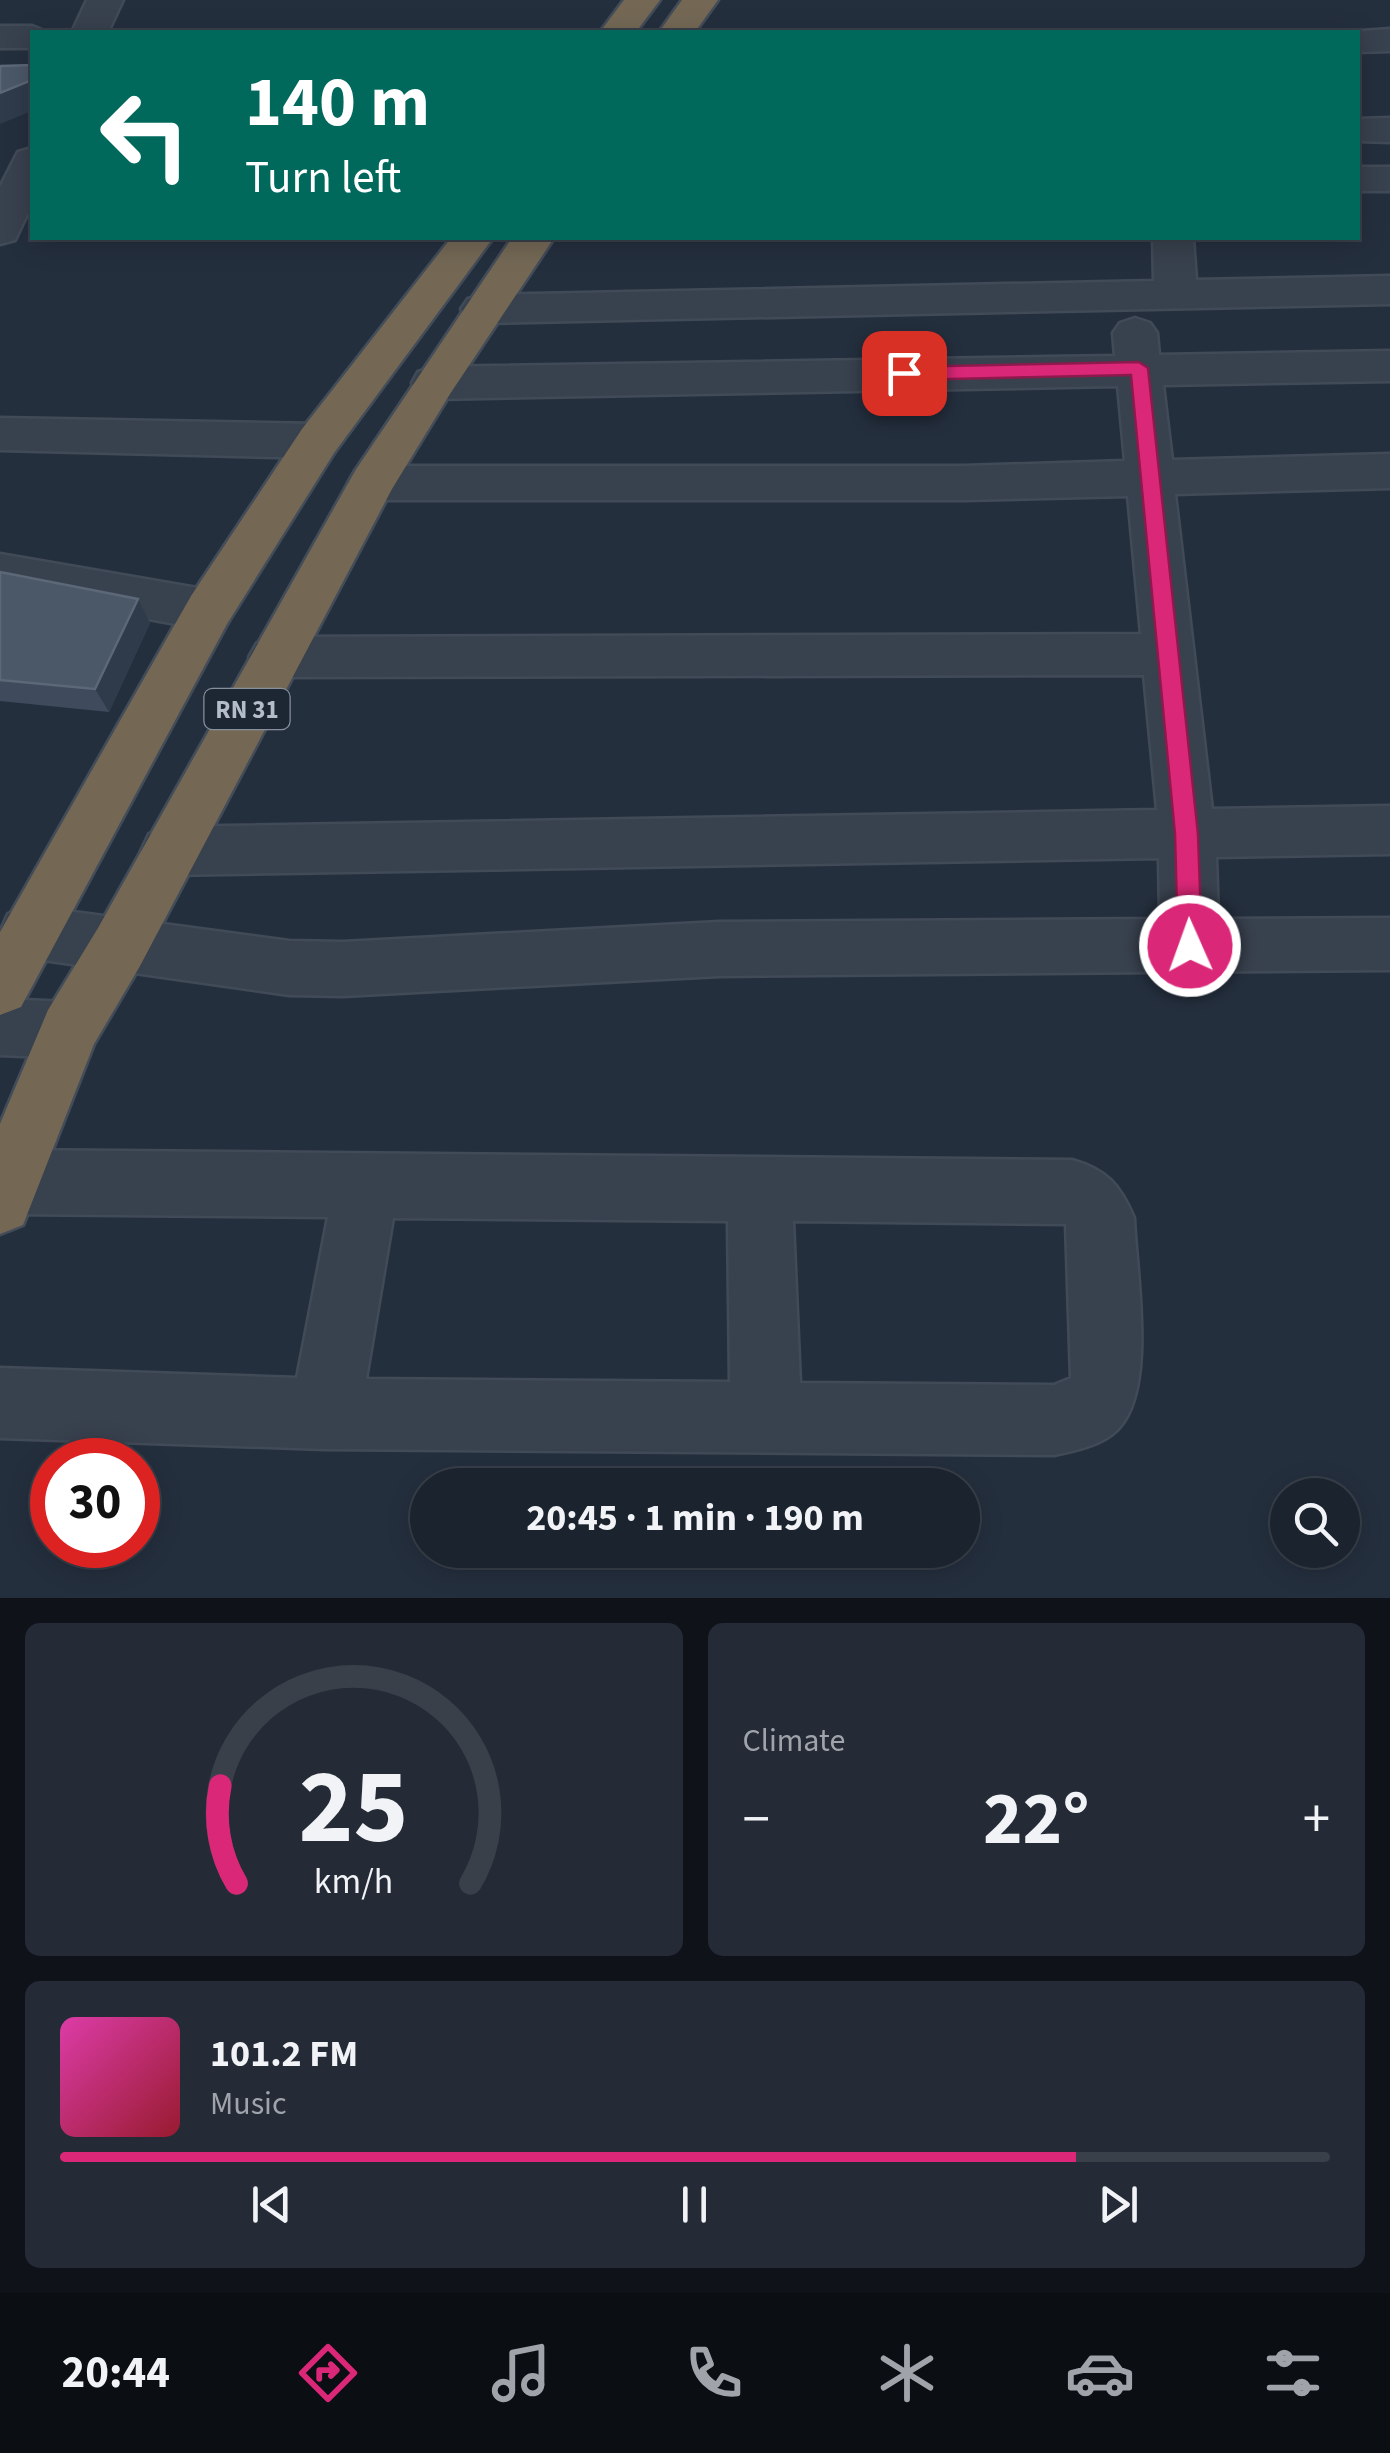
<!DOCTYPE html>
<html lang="en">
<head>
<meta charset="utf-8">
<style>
  :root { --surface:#1b232e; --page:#242b36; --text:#f1f3f6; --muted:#a0a4aa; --line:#39404a; --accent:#db2777 }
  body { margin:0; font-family:"Source Sans 3",sans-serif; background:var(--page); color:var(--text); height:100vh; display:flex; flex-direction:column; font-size:38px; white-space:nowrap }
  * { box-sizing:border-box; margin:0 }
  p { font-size:32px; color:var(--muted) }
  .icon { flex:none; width:55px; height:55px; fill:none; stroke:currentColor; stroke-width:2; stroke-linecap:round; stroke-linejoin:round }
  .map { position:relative; height:1598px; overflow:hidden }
  .details { display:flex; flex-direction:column; gap:25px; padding:25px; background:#0f1319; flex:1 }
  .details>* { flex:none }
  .hud { position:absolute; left:30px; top:30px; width:1330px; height:210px; border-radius:0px; box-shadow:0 5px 25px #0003,0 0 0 2px var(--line); background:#00695c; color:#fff; overflow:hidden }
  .buttons { position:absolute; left:1270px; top:1478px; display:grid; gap:20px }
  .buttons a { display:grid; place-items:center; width:90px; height:90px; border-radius:50%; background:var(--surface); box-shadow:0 5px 25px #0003,0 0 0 2px var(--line); font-size:50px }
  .speed { position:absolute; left:30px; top:1438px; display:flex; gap:20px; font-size:50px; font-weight:700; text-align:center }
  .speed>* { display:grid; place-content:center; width:130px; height:130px; border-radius:50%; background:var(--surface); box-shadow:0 5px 25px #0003,0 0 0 2px var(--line); line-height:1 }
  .speed .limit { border:15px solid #d22; background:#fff; color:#111 }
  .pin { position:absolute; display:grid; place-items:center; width:85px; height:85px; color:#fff; margin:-42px; border-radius:20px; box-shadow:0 5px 15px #0006 }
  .me { position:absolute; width:110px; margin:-55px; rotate:358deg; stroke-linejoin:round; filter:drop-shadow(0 0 8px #0008) }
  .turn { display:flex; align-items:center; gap:35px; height:210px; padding:0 50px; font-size:45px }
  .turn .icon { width:130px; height:130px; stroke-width:2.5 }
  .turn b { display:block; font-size:70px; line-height:85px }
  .big { font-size:75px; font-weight:700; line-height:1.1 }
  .details .widget { flex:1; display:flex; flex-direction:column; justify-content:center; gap:15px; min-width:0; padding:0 35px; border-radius:15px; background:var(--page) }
  .details .dial { align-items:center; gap:0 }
  .dial svg { height:260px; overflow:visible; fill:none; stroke:var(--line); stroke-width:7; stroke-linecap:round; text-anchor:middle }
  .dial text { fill:var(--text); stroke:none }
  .song { display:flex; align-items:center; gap:30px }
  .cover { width:120px; height:120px; border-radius:15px; background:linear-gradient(135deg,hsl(320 70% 55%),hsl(350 70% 35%)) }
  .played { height:10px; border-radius:5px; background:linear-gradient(90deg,var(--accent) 80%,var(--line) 80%) }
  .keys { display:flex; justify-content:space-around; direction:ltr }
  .heat { display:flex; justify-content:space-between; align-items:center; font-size:55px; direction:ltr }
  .details .tiles { flex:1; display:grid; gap:25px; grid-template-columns:1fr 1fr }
  .widget:last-child { grid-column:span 2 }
  .trip { position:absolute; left:410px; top:1468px; width:570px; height:100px; border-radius:50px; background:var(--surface); box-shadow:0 5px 25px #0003,0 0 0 2px var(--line); font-weight:700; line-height:100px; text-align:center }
  .tab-bar { display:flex; height:160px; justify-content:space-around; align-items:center; background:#0b0e12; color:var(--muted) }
  .tab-bar .icon { width:70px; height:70px }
  .tab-bar .selected { color:var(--accent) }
  .tab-bar b { font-size:45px; color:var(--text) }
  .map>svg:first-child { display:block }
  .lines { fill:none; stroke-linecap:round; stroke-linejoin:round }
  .minor-casing { stroke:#414a57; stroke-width:5 }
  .highway-casing { stroke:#434c59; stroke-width:5 }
  .minor { fill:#38414e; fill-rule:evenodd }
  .highway { fill:#746855; fill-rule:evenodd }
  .wall { fill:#3f4b5c }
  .shaded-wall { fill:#2f3b4b }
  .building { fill:#4b5868; stroke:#5c6777; stroke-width:2.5 }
  .route { fill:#db2777; stroke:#8e194d; stroke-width:2.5 }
  .labels { text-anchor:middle; stroke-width:10; stroke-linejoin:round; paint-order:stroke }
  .shield { fill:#1d2633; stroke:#878f9c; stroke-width:2.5 }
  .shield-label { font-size:25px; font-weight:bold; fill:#b4bcc9 }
</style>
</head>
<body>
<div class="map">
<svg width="1390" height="1598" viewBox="0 0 1390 1598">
  <rect width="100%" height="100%" fill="#242f3e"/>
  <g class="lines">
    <g class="minor-casing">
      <path id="minor" d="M87,0H123L108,32H72Z
        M0,26H32L47,32H32V48H0Z
        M1390,29V51L1358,52V32H1348Z
        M1390,118V142L1358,141V119Z
        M32,148V204L15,240L0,244V187L18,152Z
        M1358,167H1390V191H1358Z
        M1153,238H1193L1196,280L1390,276V304L483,323L468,319L461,309L468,299L483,295L1154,281Z
        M1135,318L1150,323L1157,333L1159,355L1390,351V381L1163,385L1172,460L1390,454V488L1175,494L1212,809L1390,806V854L1216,857L1218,919L1390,918V970L719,976L343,996L289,995L29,958L8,950L0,932L8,914L29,906L289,941L343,942L719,922L1160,919L1159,858L169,875L149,868L141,851L149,834L169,827L1157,810L1144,675L275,677L257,671L249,657L257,643L275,637L1141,634L1128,496L965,500H372L355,495L348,483L355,471L372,466H965L1125,461L1118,386L434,399L418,394L412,383L418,372L434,367L1115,356L1113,333L1120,323Z
        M0,418L318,424L334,429L341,441L334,453L318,458L0,450Z
        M0,554L209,590L227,596L234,610L227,624L209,630L0,592Z
        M0,999L69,1002L90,1010L99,1030L90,1050L69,1058L0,1055Z
        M9,1150L1072,1160C1107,1170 1120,1185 1134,1218C1136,1272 1157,1389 1118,1429C1103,1445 1074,1451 1054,1455L325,1449L0,1438V1368L297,1378L328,1217L9,1214L0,1210V1154ZM393,1218L728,1221L730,1382L366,1379ZM793,1221L1066,1224L1071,1378L1054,1385L800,1383Z"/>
    </g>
    <g class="highway-casing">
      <path id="highway" d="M624,0H660L636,32H600Z
        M682,0H718L695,32H659Z
        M451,238H493L334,453L227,624L21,1007L0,1015V932L191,596L302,429Z
        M512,238H554L450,394L392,489L140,966L94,1044L23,1225L0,1234V1124L48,1010L98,928L355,471Z"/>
    </g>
    <use href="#minor" class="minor"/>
    <use href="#highway" class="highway"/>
  </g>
  <path class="wall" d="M0,572L150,623L109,712L0,701Z"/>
  <path class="shaded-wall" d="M32,80V111L0,124V93Z
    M138,599L150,623L109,712L95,689Z"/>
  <path class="building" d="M32,65V80L0,93V66Z
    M0,572L138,599L95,689L0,680Z"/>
  <path class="route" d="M1139,362L1148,368L1198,834L1202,946L1199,954L1190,957L1182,954L1178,946L1175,834L1131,375L904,380L895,373L904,367Z"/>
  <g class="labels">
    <rect class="shield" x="204.5" y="689" width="85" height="40" rx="8"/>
    <g class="shield-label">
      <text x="247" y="718">RN 31</text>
    </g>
  </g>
</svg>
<div class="buttons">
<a><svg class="icon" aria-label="search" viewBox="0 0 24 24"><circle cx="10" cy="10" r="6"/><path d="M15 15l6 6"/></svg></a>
</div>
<div class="speed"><div class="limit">30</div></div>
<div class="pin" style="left:904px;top:373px;background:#d93025"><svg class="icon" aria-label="arrive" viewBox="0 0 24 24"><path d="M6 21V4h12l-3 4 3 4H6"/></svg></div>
<svg class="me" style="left:1190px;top:946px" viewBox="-20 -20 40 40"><circle r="17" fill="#db2777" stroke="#fff" stroke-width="3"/><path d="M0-11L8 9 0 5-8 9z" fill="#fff"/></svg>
<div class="trip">20:45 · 1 min · 190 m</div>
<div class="hud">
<div class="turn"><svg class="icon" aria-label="left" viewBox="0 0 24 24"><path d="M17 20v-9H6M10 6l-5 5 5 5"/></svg><div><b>140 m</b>Turn left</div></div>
</div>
</div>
<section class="details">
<div class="tiles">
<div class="widget dial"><svg viewBox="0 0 100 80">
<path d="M14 69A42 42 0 1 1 86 69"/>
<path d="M14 69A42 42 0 0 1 9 39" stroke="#db2777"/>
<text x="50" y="56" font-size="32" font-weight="700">25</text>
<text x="50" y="72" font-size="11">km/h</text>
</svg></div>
<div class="widget"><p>Climate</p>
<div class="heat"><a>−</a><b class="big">22°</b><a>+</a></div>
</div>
<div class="widget">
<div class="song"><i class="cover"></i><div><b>101.2 FM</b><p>Music</p></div></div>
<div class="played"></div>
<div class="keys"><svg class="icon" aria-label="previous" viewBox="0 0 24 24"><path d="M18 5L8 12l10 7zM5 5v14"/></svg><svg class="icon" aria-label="pause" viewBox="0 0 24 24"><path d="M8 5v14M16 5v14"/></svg><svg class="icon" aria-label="next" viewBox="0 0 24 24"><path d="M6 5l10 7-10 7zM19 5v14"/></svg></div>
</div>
</div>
</section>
<nav class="tab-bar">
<b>20:44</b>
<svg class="icon selected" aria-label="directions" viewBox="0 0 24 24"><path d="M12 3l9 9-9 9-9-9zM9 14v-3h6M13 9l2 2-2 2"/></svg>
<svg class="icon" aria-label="music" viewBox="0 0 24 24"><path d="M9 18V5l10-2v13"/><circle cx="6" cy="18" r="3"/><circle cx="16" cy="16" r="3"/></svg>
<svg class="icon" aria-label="phone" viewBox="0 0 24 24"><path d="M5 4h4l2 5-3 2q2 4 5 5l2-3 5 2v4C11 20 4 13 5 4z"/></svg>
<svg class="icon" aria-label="climate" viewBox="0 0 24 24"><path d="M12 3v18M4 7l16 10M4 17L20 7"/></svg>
<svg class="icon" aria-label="car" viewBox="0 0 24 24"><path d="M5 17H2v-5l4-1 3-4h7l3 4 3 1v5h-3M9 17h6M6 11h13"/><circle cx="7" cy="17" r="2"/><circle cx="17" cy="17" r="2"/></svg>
<svg class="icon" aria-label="filters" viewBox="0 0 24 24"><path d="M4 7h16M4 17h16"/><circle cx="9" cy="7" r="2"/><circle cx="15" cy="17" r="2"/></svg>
</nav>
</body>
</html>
